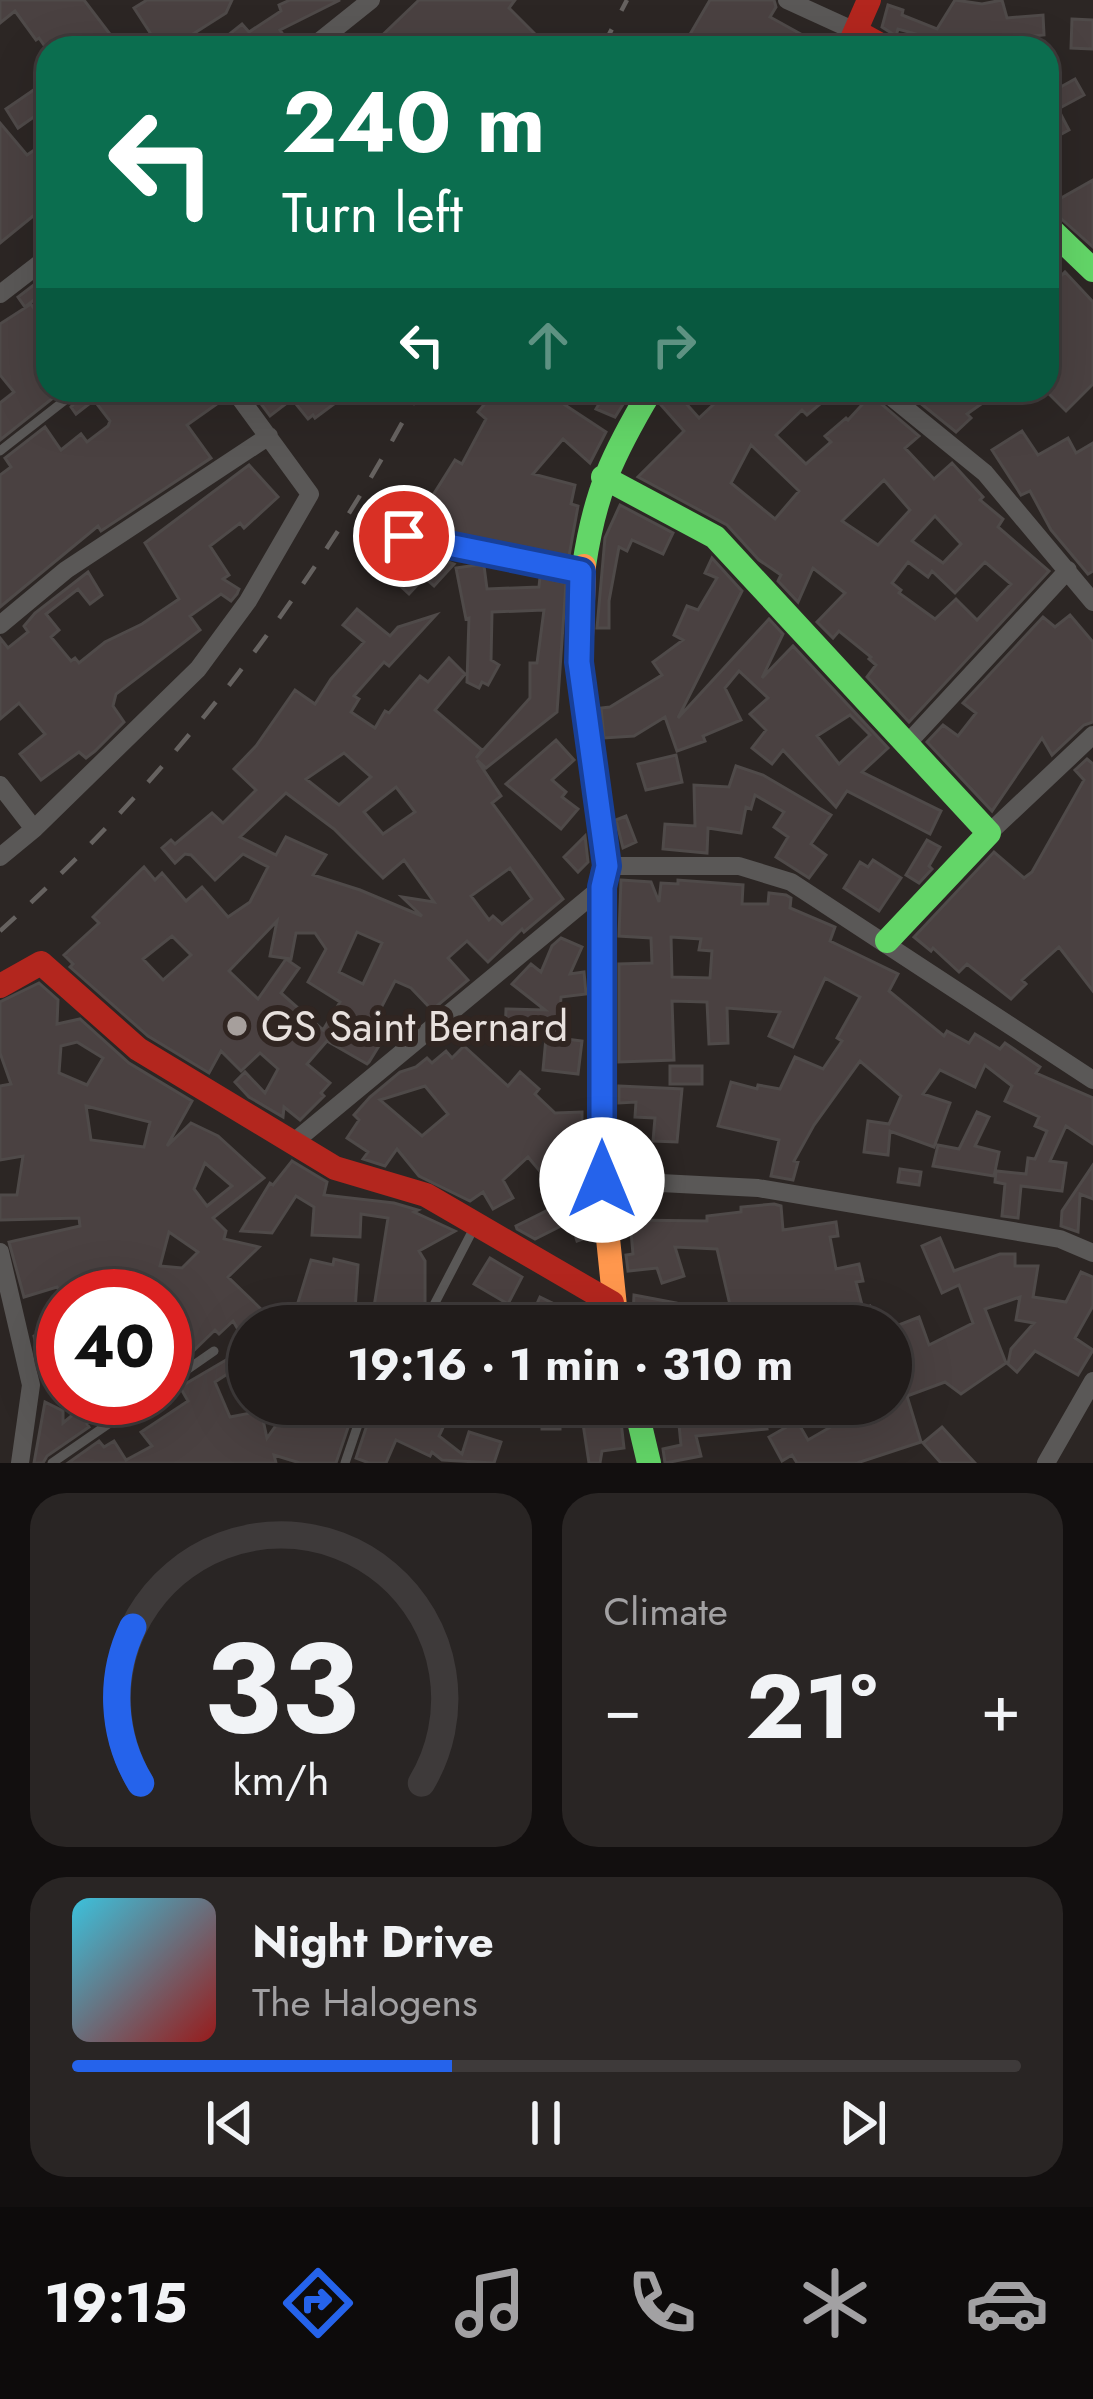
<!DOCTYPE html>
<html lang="en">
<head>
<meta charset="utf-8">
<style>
  :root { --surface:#211c1b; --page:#292524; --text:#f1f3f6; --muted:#a2a1a3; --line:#3e3a3a; --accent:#2563eb }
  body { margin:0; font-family:Jost,sans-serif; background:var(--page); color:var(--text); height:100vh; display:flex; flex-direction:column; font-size:45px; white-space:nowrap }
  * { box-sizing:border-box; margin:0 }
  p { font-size:39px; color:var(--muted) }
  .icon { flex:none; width:66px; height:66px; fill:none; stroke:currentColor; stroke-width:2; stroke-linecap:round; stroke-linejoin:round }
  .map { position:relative; height:1463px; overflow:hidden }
  .drawer { display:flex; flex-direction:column; gap:30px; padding:30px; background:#120f0f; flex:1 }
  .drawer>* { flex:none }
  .top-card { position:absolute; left:36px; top:36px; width:1023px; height:366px; border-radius:36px; box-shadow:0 12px 48px #0002,0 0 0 3px var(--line); background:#0b6e4f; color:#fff; overflow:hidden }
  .speed { position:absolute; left:36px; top:1269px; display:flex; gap:24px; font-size:60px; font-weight:700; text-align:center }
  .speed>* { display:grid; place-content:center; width:156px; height:156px; border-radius:50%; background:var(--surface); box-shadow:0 12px 48px #0002,0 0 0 3px var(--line); line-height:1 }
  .speed .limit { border:18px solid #d22; background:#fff; color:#111 }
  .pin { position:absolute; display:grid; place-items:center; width:102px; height:102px; color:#fff; margin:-51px; border:6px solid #fff; border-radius:50%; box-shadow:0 3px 12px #0007 }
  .me { position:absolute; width:132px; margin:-66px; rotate:0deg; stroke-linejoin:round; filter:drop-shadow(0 0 9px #0008) }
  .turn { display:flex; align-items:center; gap:42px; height:252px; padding:0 48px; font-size:54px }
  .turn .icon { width:156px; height:156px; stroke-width:2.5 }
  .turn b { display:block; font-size:84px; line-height:102px }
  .lanes { display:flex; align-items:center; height:114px; padding:0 48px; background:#0003; justify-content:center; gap:60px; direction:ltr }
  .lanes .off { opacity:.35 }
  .big { font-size:90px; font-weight:700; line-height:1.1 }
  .drawer .card { flex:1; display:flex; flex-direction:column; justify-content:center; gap:18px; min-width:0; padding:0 42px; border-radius:36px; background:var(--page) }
  .drawer .dial { align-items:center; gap:0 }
  .dial svg { height:312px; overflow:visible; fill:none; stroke:var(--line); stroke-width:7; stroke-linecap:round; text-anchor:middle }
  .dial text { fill:var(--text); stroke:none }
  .song { display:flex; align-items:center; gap:36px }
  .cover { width:144px; height:144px; border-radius:18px; background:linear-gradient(135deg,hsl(190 70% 55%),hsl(0 70% 35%)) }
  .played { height:12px; border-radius:6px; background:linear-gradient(90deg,var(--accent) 40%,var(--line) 40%) }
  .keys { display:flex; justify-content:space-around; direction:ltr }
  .heat { display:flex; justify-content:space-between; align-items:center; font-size:66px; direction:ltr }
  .drawer .tiles { flex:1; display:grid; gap:30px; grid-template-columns:1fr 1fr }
  .card:last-child { grid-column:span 2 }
  .trip { position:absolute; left:228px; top:1305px; width:684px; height:120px; border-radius:60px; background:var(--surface); box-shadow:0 12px 48px #0002,0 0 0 3px var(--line); font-weight:700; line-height:120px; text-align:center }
  .tabs { display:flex; height:192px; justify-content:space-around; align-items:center; background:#0d0b0b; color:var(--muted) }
  .tabs .icon { width:84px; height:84px }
  .tabs .current { color:var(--accent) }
  .tabs b { font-size:54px; color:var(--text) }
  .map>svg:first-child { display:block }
  .building { fill:#4a4141; stroke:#4f4a49; stroke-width:3; fill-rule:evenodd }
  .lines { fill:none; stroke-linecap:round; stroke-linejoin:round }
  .lane { stroke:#5a5857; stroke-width:9 }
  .street { stroke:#5a5857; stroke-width:18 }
  .fast { stroke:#63d668; stroke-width:24 }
  .slow { stroke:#ff974d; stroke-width:24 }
  .jam { stroke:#b3261e; stroke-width:24 }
  .rail { stroke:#666260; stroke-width:4.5; stroke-dasharray:21 21; stroke-linecap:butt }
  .route-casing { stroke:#184099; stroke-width:30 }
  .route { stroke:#2563eb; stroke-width:21 }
  .poi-dot { fill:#a69f9c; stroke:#302521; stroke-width:4.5 }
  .labels { text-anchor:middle; stroke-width:12; stroke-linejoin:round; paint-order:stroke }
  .poi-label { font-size:42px; fill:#e7e0dd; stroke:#302521; text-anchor:start }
</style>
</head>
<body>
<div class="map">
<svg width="1093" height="1463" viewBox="0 0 1093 1463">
  <rect width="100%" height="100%" fill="#2c2624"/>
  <path class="building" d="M0,0H84L116,42L105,48H46L39,38L36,40L15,11L0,23Z
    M147,0H232L226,13L171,48H160L134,8Z
    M290,0H340L280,30L292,48H212L242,24L249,32L281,11L279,5Z
    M419,0H515L509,8L534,33L521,48H369Z
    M710,0H774L776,7L770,17L826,48H682Z
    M955,0L982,4L1002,0L1007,18L1043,15L1044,35L1023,37L1037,48H992L982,40L976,48H942L927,37L898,29L896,36L882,27L888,5L903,10L902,15L937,29Z
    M1072,19L1093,20V49L1071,48Z
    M1047,66L1057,89L1075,79L1084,95L1058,109L1069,130L1047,142Z
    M48,80V107L18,128L6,109Z
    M0,123L27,155L43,144L48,151V225L38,212L0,243Z
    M1093,180V247L1047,206Z
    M1065,272L1093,302V384L1066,411L1047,392V290Z
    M48,274V289L25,307L18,297Z
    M31,304L48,331V340L38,347L48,360V390H63L0,440V403L14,392L0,375V324Z
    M87,390H217L224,399L187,425L211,458L101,531L98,526L0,607V475L11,467L5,458L45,427L61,450L81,434L87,442L108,426L110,421L94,400L76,414L71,407Z
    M256,390H323L334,404L315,418L313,415L308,419L292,399L270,416L253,393Z
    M496,390H573L565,405L606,432L590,463L563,439L533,474L575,485L571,504L578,506L569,556L421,526L430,500L455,460L462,464L486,419L478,412Z
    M607,390H632L615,417L596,409Z
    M668,390H674L699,418L729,390H819L826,399L807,415L802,410L776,435L806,464L831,442L825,436L846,418L848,420L871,395L919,436L905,448L934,479L952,463L983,497L980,500L1003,519L998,527L1049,571L909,722L867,677L876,665L869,659L871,657L839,631L833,638L817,622L845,593L813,568L798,602L778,581L781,575L759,560L727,525L638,477L684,431L661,405ZM751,445L799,491L775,519L731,483ZM884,480L910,510L878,545L842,521ZM935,516L961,544L943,563L912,541ZM908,562L928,577L932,571L955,593L985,562L1011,584L977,620L956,599L935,619L899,593L901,590L892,583Z
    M904,390H948L956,398L969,390H1001L967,414L971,418L956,432Z
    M1022,431L1038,455L1068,438L1076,453L1093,443V571L1088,574L1051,530L1030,491L1021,495L992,450Z
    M249,465L278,497L244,528L240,523L210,546L229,575L223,579L239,589L237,594L231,601L221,594L190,616L200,630L116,694L113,706L124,722L95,751L86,758L79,752L41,780L20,754L45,734L19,703L0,719V638L8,648L28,632L24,626L35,613L88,572L102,595L90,604L78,589L46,614L59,630L51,637L71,661L75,658L79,663L105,642L142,624L179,599L145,543Z
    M620,505L673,533L663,554L632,540L627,551L619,547L609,601V628H597L605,538Z
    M433,556L454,564L434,586L418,572Z
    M398,557L422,580L409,594L384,571Z
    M712,558L742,591L678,718L769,619L783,634L762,678L793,646L888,748L862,772L941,811L930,834L847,791L836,807L783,750L772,764L752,748L766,730L750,714L768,698L739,671L725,688L741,720L703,736L705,741L677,751L665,717L634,736L604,738L601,708L610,707L662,675L653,662L683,640L674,635L687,606L698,610L717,578L705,573ZM850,715L870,735L839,764L817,736Z
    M477,565L484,566L487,589L539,587L540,577L566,583L557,712L486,768L477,760L501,796L492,803L563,899L524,932L522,929L488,962L467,941L448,958L468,980L432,1010L411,988L395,981L368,1033L382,1041L369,1062L367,1064L327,1041L307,1064L330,1083L321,1093L324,1096L300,1120L284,1107L283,1117L249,1097L235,1082L245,1072L265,1093L278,1069L260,1053L241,1071L221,1051L209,1073L148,1036L70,967L73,964L64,955L99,923L93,917L144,867L155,880L162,873L186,901L202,887L228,917L250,902L268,867L243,854L215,880L191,855L185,854L175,863L162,848L171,840L175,844L212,813L223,823L256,790L234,769L256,746L295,690L315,704L331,679L364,642L343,625L357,609L390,636L398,627L436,615L389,666L384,662L354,696L359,699L351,712L375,728L385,711L389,713L420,676L428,682L449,658L465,674L435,710L482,750L476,758L530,698V663H537L544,610L492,612L491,660L499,665L488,685L482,682L479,688L467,682L469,618L466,619L456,568ZM344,753L371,777L339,805L306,779ZM396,787L415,812L383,834L364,812ZM286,793L334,829L383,878L404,860L434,902L402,897L422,916L360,890L313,875L326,855L286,837L276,855L240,837ZM510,868L532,899L502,924L493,916L489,920L471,896ZM277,921L270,956L291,959L296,933H315L326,949L308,982L340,1002L323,1030L281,993L299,968L286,959L258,999L229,971ZM357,932L382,943L363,984L339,972ZM172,936L191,955L163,980L143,959Z
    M1070,615L1093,642V722L1084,725L1052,755L1042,738L992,811L927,742L943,725L958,736L976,713L963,703L1043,617L1055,627Z
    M556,740L574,760L552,780L566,792L562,797L578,809L561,829L506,784Z
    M676,755L682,782L646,790L638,764Z
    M1087,759L1093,764V991L1059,947L1022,980L1026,984L1011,999L967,964L959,972L933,948L931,951L914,937L994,852L1024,878L1032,872L1084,780L1075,770Z
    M736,766L763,775L831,815L811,844L826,855L809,878L776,857L788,837L774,827L784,812L755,795L751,809L746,807L741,833L708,828L707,853L663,849L665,824L695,826L694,785L729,787Z
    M626,816L636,842L623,848L616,820Z
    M585,836L588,862L578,872L564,857Z
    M927,840L940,847L929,866L932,869L919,883L906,875Z
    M873,860L901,878L879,911L844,888L860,862L868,867Z
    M621,880L651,882L659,902L661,883L678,884V880L743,885L742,904H768L769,893L786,895L791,898L790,908L835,927L830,941L898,974L889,991L944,1036L947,1031L969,1043L975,1034L1000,1049L1005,1043L1040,1067L1036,1073L1093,1098V1144L1066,1126L1050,1161L1066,1163L1062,1191L1021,1186L1018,1218L1002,1216L1005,1184L995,1182L996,1171L1026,1174L1028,1158L1035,1159L1047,1131L1035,1126L1039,1117L1005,1101L1012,1086L985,1065L975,1087L940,1070L923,1094L950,1103L934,1147L890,1131L888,1155L864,1152L868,1121L889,1124L901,1096L860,1061L814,1125L794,1161L798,1162L793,1180L771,1176L779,1140L718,1126L731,1082L757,1089L758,1085L780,1089L795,1057L823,1069L842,1041L837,1038L860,997L825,978L793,1047L769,1036L780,1012L727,1008L728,1043L709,1044L707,1002L672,1001L674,1060L619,1062V964L652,963L651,938L619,936ZM671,937L701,939L699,950L712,951L710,978L672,977Z
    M561,938L582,947L570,974L584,972L586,994L561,997L558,1038L582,1041L578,1074L543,1070L546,1038L505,1037L506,1009L545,1010L512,984L531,964L541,972L552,946Z
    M39,983L58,1000L57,1024L80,1019L129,1063L192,1101L167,1146L191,1123L218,1136L264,1178L213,1218L226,1231L224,1239L259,1247L228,1277L263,1311L296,1309L311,1260L333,1265L334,1259L358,1265L354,1326H249V1348L233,1321L219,1334L215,1330L186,1358L165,1336V1296H63L57,1287L24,1297L9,1242L80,1226L79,1218L0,1220V1195H17L23,1156L0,1160V1086L11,1084L0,1053V1002ZM77,1042L103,1058L87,1085L59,1073L61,1046ZM86,1106L150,1122L144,1147L91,1140ZM205,1163L232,1186L207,1206L194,1189ZM169,1232L198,1252L182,1268L160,1266Z
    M464,1046L508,1086L520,1072L539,1089L535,1094L555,1113L582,1112V1123H586V1183L549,1182L528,1157L503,1180L513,1198L493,1209L483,1192L470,1201L419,1176L397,1149L385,1166L363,1159L368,1152L347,1138L359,1120L354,1115L370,1097L400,1072L416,1067L427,1058L432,1063L446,1051L452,1058ZM425,1086L448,1114L422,1136L380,1100Z
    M670,1066H702V1084H670Z
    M619,1086L682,1089L677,1142L653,1141L655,1118L635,1117L636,1102L619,1103Z
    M977,1112L989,1117L975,1146L999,1152L994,1176L933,1166L938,1145L959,1149Z
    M292,1161L327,1182L324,1195L394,1203L418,1210L414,1212L455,1231L419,1251L425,1261V1303L414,1326H371L388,1218L361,1214L360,1237L312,1235L314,1207L296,1196L272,1233L241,1231L270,1183L273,1185Z
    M1093,1165V1199L1080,1194L1078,1232L1061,1226L1062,1211Z
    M900,1169L921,1172L919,1185L898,1182Z
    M576,1196L591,1236L577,1241L571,1221L535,1239L517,1229L516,1226Z
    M774,1204L781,1206L783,1230L836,1222L838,1236L830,1237L836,1269L859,1264L863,1281L856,1282L863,1309L870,1306L878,1326H748L747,1322L718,1326L715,1307L730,1305L717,1249L675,1247L684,1276L662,1283L657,1268L628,1271L626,1255L633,1254L630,1220L707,1221V1216L741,1212V1207Z
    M940,1238L954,1271L1000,1254H1015V1266H1038L1033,1297L1066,1302L1081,1272L1093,1277V1306L1075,1338L1093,1350L1078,1375L1035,1351L1017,1372L1008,1364L1011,1349L1034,1323L1016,1320L1020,1297L985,1309L1006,1363L961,1394L945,1382L907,1396L921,1442L857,1463H797L792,1455L782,1461L769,1437L797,1421L808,1440L860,1410L858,1404H891V1328L919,1317L929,1345L973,1323L959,1285L942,1293L922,1246Z
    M490,1258L522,1277L508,1304L474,1284Z
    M634,1295L676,1303L673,1323L633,1316Z
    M540,1297L600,1326H563L551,1320L547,1326L531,1317Z
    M461,1306L500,1326H451Z
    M63,1320V1372L48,1359L40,1363L34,1336Z
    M226,1360L232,1371L215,1382L230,1417L261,1411L267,1438L284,1414L293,1420L297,1404H356L336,1463H300L274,1455L276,1463H68L99,1441L104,1447L114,1441L126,1460L152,1446L141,1432L188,1401L180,1387Z
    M93,1398H110L87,1424L89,1427L47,1456L43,1463H34L45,1402L63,1411V1423Z
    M374,1404H454L439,1436L462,1454L469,1432L501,1442L494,1463L442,1460L432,1452L430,1456L396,1440L386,1463H369L356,1458Z
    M542,1404H560V1429H542Z
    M580,1404H619L624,1448L602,1451L600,1463H589Z
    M677,1404H713L715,1417L764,1412L767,1429L696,1436L701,1456L665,1463L663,1449L681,1445Z
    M942,1427L961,1448L975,1463H941L923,1443Z"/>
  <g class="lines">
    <path class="lane" d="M0,451L78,390
      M423,1326L476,1224
      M165,1385L214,1351
      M52,1463L146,1398
      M345,1463L365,1404"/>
    <path class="street" d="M787,0L857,32
      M311,48L371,0
      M0,294L48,257
      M883,390L985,473L1093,602
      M404,536L581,572
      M0,625L66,570L269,436
      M905,746L1068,570
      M0,785L34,829
      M989,833L1093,735
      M0,857L34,829L198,669L248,601L310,494L234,390
      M607,866H739L791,882L1093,1080
      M294,1142L602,887
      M602,1180L758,1188L1060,1239L1093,1253
      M0,1252L31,1385L20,1463
      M1046,1463L1093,1381"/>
    <path class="fast" d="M1047,226L1093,270
      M603,477L715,537L989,833L887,941
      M584,566C595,491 613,454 651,390
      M635,1404L649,1463"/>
    <path class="slow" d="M584,566L581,672L607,866L602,887V1180L617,1326"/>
    <path class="jam" d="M857,32L886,48
      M848,48L869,0
      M0,986L41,963L138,1049L335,1168L426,1195L612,1303"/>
    <path class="rail" d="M602,48L627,0
      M0,931C173,775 311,595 420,390"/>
  </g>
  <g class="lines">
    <g class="route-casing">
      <path id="route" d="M404,536L581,572L579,662L607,866L602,887V1180"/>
    </g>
    <use href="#route" class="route"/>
  </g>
  <circle class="poi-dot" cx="237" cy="1026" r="12"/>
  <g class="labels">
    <g class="poi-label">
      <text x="261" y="1041">GS Saint Bernard</text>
    </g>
  </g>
</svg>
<div class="speed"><div class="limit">40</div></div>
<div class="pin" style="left:404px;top:536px;background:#d93025"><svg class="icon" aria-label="arrive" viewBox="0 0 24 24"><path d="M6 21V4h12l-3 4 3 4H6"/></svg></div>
<svg class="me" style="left:602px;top:1180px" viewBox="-20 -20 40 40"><circle r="19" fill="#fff"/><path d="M0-13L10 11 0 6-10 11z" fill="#2563eb"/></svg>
<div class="trip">19:16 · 1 min · 310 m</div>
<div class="top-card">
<div class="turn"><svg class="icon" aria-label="left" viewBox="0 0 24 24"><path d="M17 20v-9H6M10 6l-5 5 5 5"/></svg><div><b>240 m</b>Turn left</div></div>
<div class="lanes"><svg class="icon" aria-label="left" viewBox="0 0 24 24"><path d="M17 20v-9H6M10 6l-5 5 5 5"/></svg><svg class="icon off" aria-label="ahead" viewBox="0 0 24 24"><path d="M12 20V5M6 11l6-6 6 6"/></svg><svg class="icon off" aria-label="right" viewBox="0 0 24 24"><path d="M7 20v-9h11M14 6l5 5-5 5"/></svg></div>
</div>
</div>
<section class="drawer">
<div class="tiles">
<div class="card dial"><svg viewBox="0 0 100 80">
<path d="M14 69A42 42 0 1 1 86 69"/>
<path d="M14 69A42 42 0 0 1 12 29" stroke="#2563eb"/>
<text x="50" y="56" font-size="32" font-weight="700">33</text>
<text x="50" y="72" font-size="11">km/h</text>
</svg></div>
<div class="card"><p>Climate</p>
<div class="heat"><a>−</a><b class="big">21°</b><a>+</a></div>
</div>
<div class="card">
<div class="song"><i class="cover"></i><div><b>Night Drive</b><p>The Halogens</p></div></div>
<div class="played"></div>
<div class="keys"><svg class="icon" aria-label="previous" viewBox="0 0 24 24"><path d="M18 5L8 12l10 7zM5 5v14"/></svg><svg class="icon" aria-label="pause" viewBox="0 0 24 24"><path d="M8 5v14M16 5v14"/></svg><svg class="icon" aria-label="next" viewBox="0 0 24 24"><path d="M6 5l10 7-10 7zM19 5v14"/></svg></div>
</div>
</div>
</section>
<nav class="tabs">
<b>19:15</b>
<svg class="icon current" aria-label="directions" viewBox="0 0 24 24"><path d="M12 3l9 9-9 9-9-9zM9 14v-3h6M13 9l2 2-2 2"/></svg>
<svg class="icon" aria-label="music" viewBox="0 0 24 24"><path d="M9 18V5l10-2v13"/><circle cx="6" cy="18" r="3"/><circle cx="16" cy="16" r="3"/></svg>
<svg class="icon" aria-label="phone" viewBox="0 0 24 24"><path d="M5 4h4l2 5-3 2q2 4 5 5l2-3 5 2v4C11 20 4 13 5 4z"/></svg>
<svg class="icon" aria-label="climate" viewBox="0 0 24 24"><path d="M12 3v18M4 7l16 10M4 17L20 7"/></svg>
<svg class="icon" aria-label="car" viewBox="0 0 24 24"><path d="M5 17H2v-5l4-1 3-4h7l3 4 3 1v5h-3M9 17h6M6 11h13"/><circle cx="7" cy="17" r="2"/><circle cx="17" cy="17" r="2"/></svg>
</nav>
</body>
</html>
